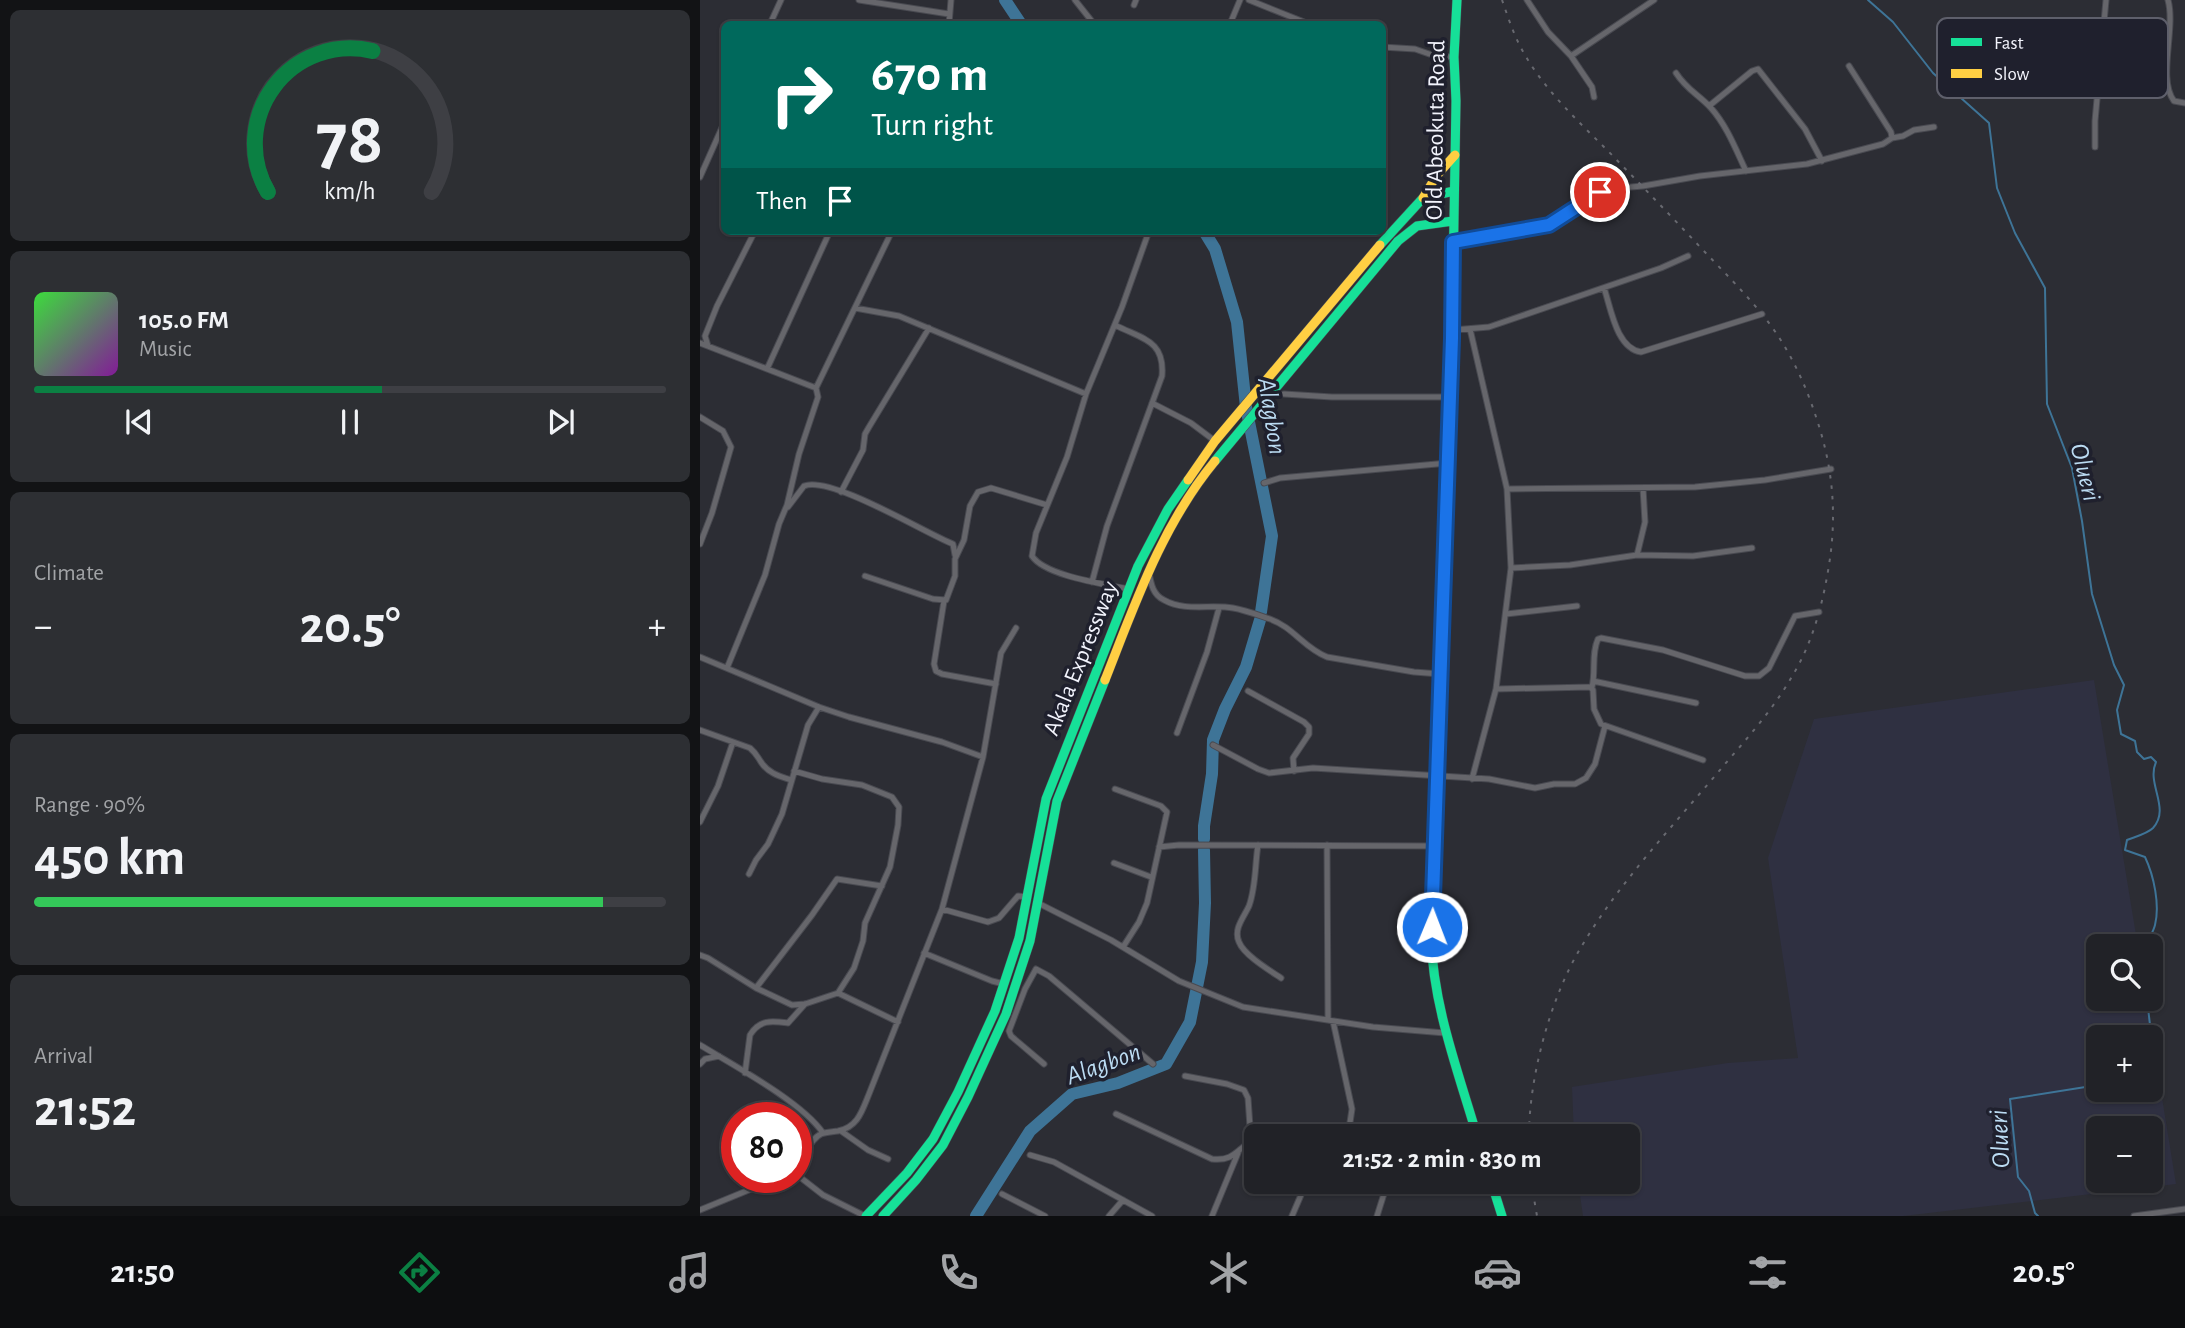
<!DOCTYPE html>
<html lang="en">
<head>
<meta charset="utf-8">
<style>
  :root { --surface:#212227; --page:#2d2f33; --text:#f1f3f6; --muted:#a2a4a7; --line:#3e3f44; --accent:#0b8043 }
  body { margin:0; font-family:"Alegreya Sans",sans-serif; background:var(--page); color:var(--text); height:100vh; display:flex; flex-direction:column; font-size:26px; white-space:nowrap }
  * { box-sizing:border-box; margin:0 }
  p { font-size:23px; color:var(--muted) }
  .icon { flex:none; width:38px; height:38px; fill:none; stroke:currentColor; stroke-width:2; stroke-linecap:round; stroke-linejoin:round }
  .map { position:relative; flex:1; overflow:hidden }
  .panel { display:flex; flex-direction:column; gap:10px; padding:10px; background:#121315; width:700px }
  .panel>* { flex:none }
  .guide { position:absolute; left:21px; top:21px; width:665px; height:214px; border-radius:10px; box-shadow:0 2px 5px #0004,0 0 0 2px var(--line); background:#00695c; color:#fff; overflow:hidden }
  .controls { position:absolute; left:1386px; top:934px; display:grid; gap:14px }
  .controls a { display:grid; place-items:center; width:77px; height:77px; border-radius:10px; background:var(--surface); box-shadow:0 2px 5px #0004,0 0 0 2px var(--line); font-size:35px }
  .speed { position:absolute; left:21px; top:1102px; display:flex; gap:14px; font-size:35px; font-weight:700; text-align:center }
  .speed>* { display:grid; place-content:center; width:91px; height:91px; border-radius:50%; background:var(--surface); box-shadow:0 2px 5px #0004,0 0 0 2px var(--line); line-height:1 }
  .speed .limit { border:10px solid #d22; background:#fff; color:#111 }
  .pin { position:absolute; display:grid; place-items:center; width:60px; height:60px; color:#fff; margin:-30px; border:4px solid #fff; border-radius:50%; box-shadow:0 2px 7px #0007 }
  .me { position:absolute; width:77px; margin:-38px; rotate:1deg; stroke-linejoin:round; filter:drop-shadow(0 0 5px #0008) }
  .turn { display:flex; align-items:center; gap:24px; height:147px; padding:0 35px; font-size:32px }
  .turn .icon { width:91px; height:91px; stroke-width:2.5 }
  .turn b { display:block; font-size:49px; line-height:60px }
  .then { display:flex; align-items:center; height:66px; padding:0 35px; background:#0003; gap:14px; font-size:26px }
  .big { font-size:52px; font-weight:600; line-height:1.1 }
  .panel .tile { flex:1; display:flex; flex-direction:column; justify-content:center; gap:10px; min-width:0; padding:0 24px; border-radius:10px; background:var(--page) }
  .panel .dial { align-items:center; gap:0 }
  .dial svg { height:182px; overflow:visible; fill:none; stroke:var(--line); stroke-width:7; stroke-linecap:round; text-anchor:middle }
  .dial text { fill:var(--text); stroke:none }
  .song { display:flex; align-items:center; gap:21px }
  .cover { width:84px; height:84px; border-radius:10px; background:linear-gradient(135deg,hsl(120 70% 55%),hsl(290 70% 35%)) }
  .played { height:7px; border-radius:4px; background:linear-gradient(90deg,var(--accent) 55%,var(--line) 55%) }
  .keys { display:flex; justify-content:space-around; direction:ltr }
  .heat { display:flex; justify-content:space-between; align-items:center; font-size:38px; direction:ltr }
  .charge { height:10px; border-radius:5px; background:linear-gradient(90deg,#34c759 90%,var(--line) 0) }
  .trip { position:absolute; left:544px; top:1124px; width:396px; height:70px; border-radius:10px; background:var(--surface); box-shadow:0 2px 5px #0004,0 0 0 2px var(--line); font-weight:600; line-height:70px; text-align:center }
  .menu { display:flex; height:112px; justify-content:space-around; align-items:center; background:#0d0e10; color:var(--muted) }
  .menu .icon { width:49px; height:49px }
  .menu .selected { color:var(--accent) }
  .menu b { font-size:32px; color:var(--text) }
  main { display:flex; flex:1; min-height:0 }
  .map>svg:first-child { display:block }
  .built { fill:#2f3041; fill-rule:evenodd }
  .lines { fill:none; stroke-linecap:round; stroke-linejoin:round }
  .stream { stroke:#3e7497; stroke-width:2 }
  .river { stroke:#3e7497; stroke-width:12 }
  .street-casing { stroke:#494a51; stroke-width:7 }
  .fast-casing { stroke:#494a51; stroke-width:10 }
  .slow-casing { stroke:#494a51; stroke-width:10 }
  .street { stroke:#66666b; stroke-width:5 }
  .fast { stroke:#16e098; stroke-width:9 }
  .slow { stroke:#ffcf43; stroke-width:9 }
  .rail { stroke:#686970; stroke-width:2; stroke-dasharray:3.5 7; stroke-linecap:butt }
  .route-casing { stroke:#114b97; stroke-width:18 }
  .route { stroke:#1a73e8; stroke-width:12 }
  .labels { text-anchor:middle; stroke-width:7; stroke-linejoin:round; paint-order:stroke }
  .street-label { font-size:24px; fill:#f2f3fc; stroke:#1f202d }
  .water-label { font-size:26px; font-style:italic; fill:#bbdbf2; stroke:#1f202d }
  .key { fill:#1f202d; stroke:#5e5f6b; stroke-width:2 }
  .key-label { font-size:19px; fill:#f2f3fc }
</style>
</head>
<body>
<main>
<section class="panel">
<div class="tile dial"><svg viewBox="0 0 100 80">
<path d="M14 69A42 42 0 1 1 86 69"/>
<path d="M14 69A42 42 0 0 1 60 7" stroke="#0b8043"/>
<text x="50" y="56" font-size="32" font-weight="700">78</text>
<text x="50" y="72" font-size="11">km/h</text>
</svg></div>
<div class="tile">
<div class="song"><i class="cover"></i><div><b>105.0 FM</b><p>Music</p></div></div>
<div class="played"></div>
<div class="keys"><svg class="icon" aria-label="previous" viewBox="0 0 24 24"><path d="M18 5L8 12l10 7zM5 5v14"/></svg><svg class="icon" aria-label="pause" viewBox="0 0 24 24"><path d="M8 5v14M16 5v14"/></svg><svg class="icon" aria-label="next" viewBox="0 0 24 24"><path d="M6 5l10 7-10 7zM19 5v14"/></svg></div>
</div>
<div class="tile"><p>Climate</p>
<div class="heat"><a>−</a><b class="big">20.5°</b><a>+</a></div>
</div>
<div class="tile"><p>Range · 90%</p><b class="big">450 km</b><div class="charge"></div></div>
<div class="tile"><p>Arrival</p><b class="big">21:52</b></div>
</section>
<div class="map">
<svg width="1485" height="1216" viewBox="0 0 1485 1216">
  <rect width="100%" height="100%" fill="#2c2d34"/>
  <path class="built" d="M1394,680L1438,947H1398V999H1446L1476,1184L1203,1216H883L878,1181H928V1136H874L872,1087L1028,1063L1098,1058L1068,858L1114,719ZM1398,1038H1451V1090H1398ZM1398,1129H1451V1181H1398Z"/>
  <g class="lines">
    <path class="stream" d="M1168,0L1193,22L1233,73L1289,123L1297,188L1315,233L1345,288L1347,404L1372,468L1382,521L1392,594L1414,665L1424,685L1417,710L1421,734L1435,741L1437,752L1444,759L1451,757L1456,762C1446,784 1471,808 1453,828C1447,834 1434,837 1427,840L1425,850L1445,857C1454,876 1460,905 1455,925C1453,933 1448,939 1446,947
      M1451,974V988
      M1447,999L1455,1068L1451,1074
      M1338,1216L1335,1213L1329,1191L1318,1177L1310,1099L1398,1085"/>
    <path class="river" d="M305,0L321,24
      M504,231L515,249L537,322L546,407L572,536L561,612
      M504,839V826L512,774L513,740L525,709L546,667L560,620
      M276,1216L330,1131L372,1094L418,1083L466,1064L490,1022L502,962L505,903L504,850"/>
    <g class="street-casing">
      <path id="street" d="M159,0L249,14
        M375,0L394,24
        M549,0L609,24
        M827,0L848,32L871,56L954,0
        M1468,0C1476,29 1457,79 1474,101L1485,103
        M434,5L436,0
        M70,24L81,0
        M249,24L251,0
        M530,24L540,0
        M682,47L715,49L735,56L754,57
        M871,56L892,87L894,97
        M976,73C987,90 998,94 1011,108C1027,126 1036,150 1046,171
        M1009,106L1052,71L1058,69L1105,129L1122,161
        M1192,138L1203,136L1214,130L1234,127
        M1395,147V121L1406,0
        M0,177L24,123
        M753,242L849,225L893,196L907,189L943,186L1000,176L1107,164L1183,144L1192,138L1191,132L1149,66
        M904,288C911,308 916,348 941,352L1062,314
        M155,308L199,316L386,394
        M770,329L807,489L811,568L796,689L772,779
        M753,330L789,327L961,268L988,256
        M0,343L116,388
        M8,346L5,336L17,306L55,231
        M67,369L130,231
        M584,394L632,397H750
        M452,403L491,423L515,441
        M0,417L23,431L31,447L12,513L0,544
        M564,483L580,478L748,463
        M807,489L995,487L1065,480L1131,469
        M141,492L163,450L165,434L169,427L229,328
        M88,507L104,486C130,475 225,533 253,544L255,555
        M937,555L945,522L943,488
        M811,568L870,565L937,555L993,556L1052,548
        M449,573C451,584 453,595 464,600C485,612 511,604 533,608C545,610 558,615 570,619C593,627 604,648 627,657L714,672L740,674
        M165,576L233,599L246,600L255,576V559L264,540L270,506L278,492L291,488L347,505
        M392,582L407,526L462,376C465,340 442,339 415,325
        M428,589C405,584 345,576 332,556L336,533L367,457L386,394L422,307L449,231
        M244,601L234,664L236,671L242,674L296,684
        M806,614L877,606
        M0,657L119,707L149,717L242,742L283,757
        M27,668L65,575L79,524L87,505L99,454L118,397L116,388L192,231
        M893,681L996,703
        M892,687C896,672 891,654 898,639L901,638L963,650L1045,676H1059L1069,668L1095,616L1119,612
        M796,689L890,687L893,690L894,709L901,724L1003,760
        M548,691L604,722L609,727V734L593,758L594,771
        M0,730L50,748C56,753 57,756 61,762C68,773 79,776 91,780
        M477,733L507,652L519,608
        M513,745L558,769L569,773L613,768L789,779L835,788L854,784H875L886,778L895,764L905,726
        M415,789L461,806L467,812L447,903L439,922L423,947
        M0,822L18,786L33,742
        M558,845C555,864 556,887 549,906C544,917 533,929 539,942C544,955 569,970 581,978
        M627,845L628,1020
        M459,847L479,845L734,846
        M414,863L451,877
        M49,874L56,860L68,844L82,814L108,725L119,707
        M338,903L411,940L479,981L543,1007L673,1027L745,1033
        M242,909L288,922L299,918L318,896L327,897
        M224,953L292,981L304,984
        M0,955L8,958L56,988L92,1005L105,1004L138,993L154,968L163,941L165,923L190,867L198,825L199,807L192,797L162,785L122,779L94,771
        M56,988L112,915L137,879L182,886
        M138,993L198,1022
        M633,1021L652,1109L648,1136
        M0,1045C33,1065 102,1102 123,1133
        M0,1064L5,1059L19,1056
        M344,1064L311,1036L309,1031L325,989L336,969L349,976L453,1064
        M45,1073L50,1035C60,1019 72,1021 88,1023L105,1004
        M485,1076L527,1084L544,1090L548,1098L551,1141
        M416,1114L512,1159C536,1162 538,1146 556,1139
        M141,1131L168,1150L188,1159
        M330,1155L354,1162L452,1216
        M96,1166C104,1157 110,1139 121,1134C126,1132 132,1132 138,1131C158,1127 162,1111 169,1094L242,909L283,757L301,653L316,628
        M96,1174L123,1195L165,1216
        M302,1194L345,1216
        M0,1210L78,1178
        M409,1216L423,1200
        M512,1216L538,1153
        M592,1216L607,1181
        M677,1216L688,1181
        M1434,1216L1485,1209"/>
    </g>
    <g class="fast-casing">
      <path id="fast" d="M680,245L723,198L754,191
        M515,461L698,241L717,226L753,221
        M740,677L752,338L756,101L754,57L757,0
        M731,937C733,1006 758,1071 777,1136
        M791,1181L802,1216
        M166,1216L207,1173L233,1139L258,1092L295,1011L319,938L346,799L438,566L468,509L488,480
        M183,1216L216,1180L243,1145L268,1097L306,1014L330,941L357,801L405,680"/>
    </g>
    <g class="slow-casing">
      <path id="slow" d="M723,198L737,175L755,155
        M488,480L515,441L680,245
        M405,680C435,604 462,525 515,461
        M731,937L740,677"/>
    </g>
    <use href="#street" class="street"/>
    <use href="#fast" class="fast"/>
    <use href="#slow" class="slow"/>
    <path class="rail" d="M802,0C807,14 812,30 819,44C840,86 876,119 909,152C940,184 971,216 1002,249C1022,270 1043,291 1061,313C1087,344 1105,382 1117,420C1133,468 1137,515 1129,565C1123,603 1113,641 1094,673C1075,707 1050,735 1025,764C975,824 919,882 880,949C850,999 829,1078 829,1136
      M831,1181L837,1216"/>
  </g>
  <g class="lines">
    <g class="route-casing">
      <path id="route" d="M732,927L752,338L753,242L849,225L900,192"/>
    </g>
    <use href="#route" class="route"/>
  </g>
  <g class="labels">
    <g class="street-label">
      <text transform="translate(735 130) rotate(-89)" y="8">Old Abeokuta Road</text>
      <text transform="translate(380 658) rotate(-68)" y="8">Akala Expressway</text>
    </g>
    <g class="water-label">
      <text transform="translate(573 416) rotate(81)" y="9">Alagbon</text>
      <text transform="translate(1386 472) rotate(76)" y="9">Olueri</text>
      <text transform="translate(403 1063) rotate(-20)" y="9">Alagbon</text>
      <text transform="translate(1299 1139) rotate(-93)" y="9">Olueri</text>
    </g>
  </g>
  <rect x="1237" y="18" width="231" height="80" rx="10" class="key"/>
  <rect x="1251" y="38" width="31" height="8" fill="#16e098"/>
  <rect x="1251" y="69" width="31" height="9" fill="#ffcf43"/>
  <g class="key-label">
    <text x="1294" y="49">Fast</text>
    <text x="1294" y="80">Slow</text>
  </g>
</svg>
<div class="controls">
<a><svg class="icon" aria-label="search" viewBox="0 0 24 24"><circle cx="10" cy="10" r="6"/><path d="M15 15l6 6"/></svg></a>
<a>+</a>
<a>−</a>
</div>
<div class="speed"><div class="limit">80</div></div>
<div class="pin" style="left:900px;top:192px;background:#d93025"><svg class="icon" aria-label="arrive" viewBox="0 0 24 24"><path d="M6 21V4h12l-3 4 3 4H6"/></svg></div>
<svg class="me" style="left:732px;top:927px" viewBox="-20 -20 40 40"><circle r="17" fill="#1a73e8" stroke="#fff" stroke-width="3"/><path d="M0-11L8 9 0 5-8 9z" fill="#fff"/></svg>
<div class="trip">21:52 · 2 min · 830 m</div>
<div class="guide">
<div class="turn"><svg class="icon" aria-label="right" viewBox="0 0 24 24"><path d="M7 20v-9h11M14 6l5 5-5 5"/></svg><div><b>670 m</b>Turn right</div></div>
<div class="then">Then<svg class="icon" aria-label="arrive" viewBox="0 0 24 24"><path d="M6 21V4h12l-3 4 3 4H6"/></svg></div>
</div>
</div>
</main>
<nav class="menu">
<b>21:50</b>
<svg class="icon selected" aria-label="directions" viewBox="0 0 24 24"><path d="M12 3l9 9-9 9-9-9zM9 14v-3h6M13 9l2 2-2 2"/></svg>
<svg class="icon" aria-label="music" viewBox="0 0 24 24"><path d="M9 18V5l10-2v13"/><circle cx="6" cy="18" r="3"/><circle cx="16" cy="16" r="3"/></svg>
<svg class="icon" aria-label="phone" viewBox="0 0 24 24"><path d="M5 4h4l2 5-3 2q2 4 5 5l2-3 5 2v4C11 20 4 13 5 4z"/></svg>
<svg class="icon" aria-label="climate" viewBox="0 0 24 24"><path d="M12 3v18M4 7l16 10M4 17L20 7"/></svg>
<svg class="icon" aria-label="car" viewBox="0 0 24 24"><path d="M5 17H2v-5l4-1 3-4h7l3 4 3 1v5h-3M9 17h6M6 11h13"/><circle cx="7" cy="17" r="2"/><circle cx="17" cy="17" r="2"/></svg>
<svg class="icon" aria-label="filters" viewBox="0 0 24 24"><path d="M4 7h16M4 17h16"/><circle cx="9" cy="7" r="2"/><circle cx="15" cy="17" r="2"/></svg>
<b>20.5°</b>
</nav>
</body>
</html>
